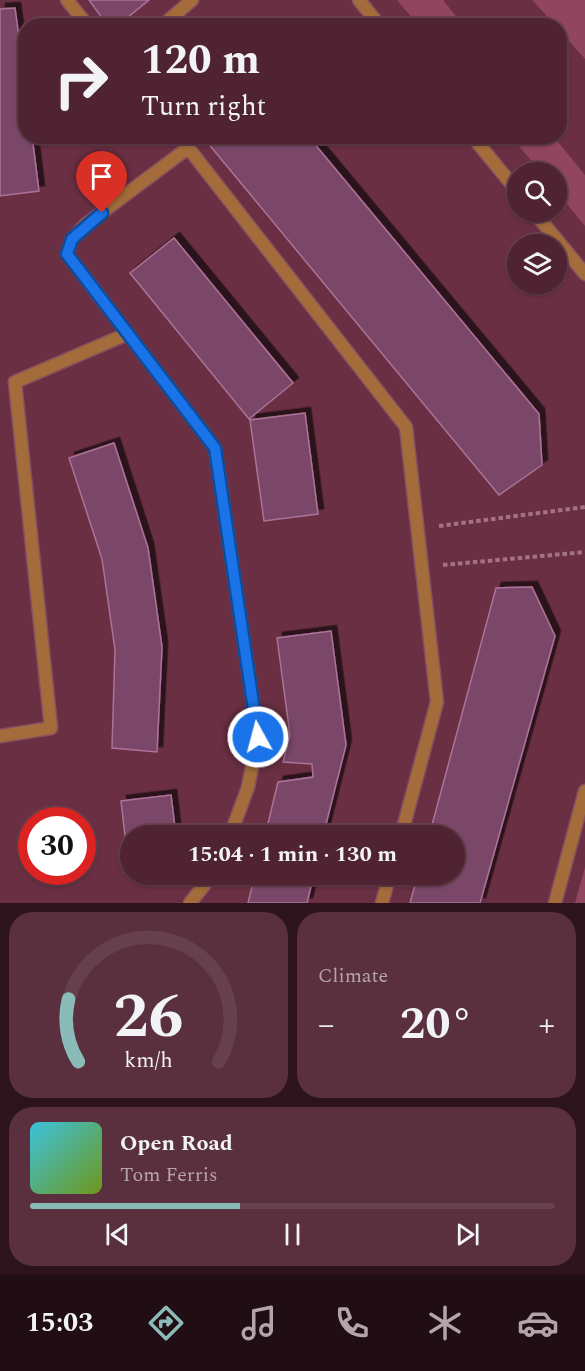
<!DOCTYPE html>
<html lang="en">
<head>
<meta charset="utf-8">
<style>
  :root { --surface:#502332; --page:#5a2f3e; --text:#f1f3f6; --muted:#b4a4ac; --line:#67404d; --accent:#8bbbb9 }
  body { margin:0; font-family:Spectral,serif; background:var(--page); color:var(--text); height:100vh; display:flex; flex-direction:column; font-size:22px; white-space:nowrap }
  * { box-sizing:border-box; margin:0 }
  p { font-size:20px; color:var(--muted) }
  .icon { flex:none; width:33px; height:33px; fill:none; stroke:currentColor; stroke-width:2; stroke-linecap:round; stroke-linejoin:round }
  .map { position:relative; height:903px; overflow:hidden }
  .sheet { display:flex; flex-direction:column; gap:9px; padding:9px; background:#2c131c; flex:1 }
  .sheet>* { flex:none }
  .top-card { position:absolute; left:18px; top:18px; width:549px; height:126px; border-radius:24px; box-shadow:0 2px 4px #0004,0 0 0 2px var(--line); background:#502332; color:var(--text); overflow:hidden }
  .controls { position:absolute; left:507px; top:162px; display:grid; gap:12px }
  .controls a { display:grid; place-items:center; width:60px; height:60px; border-radius:50%; background:var(--surface); box-shadow:0 2px 4px #0004,0 0 0 2px var(--line); font-size:30px }
  .speed { position:absolute; left:18px; top:807px; display:flex; gap:12px; font-size:30px; font-weight:700; text-align:center }
  .speed>* { display:grid; place-content:center; width:78px; height:78px; border-radius:50%; background:var(--surface); box-shadow:0 2px 4px #0004,0 0 0 2px var(--line); line-height:1 }
  .speed .limit { border:9px solid #d22; background:#fff; color:#111 }
  .pin { position:absolute; display:grid; place-items:center; width:51px; height:51px; color:#fff; margin:-62px -26px; border-radius:50% 50% 50% 0; rotate:-45deg; box-shadow:0 0 6px #0007 }
  .pin .icon { rotate:45deg }
  .me { position:absolute; width:66px; margin:-33px; rotate:353deg; stroke-linejoin:round; filter:drop-shadow(0 0 4px #0008) }
  .turn { display:flex; align-items:center; gap:21px; height:126px; padding:0 24px; font-size:27px }
  .turn .icon { width:78px; height:78px; stroke-width:2.5 }
  .turn b { display:block; font-size:42px; line-height:51px }
  .big { font-size:45px; font-weight:700; line-height:1.1 }
  .sheet .card { flex:1; display:flex; flex-direction:column; justify-content:center; gap:9px; min-width:0; padding:0 21px; border-radius:24px; background:var(--page) }
  .sheet .dial { align-items:center; gap:0 }
  .dial svg { height:156px; overflow:visible; fill:none; stroke:var(--line); stroke-width:7; stroke-linecap:round; text-anchor:middle }
  .dial text { fill:var(--text); stroke:none }
  .song { display:flex; align-items:center; gap:18px }
  .cover { width:72px; height:72px; border-radius:9px; background:linear-gradient(135deg,hsl(190 70% 55%),hsl(80 70% 35%)) }
  .played { height:6px; border-radius:3px; background:linear-gradient(90deg,var(--accent) 40%,var(--line) 40%) }
  .keys { display:flex; justify-content:space-around; direction:ltr }
  .heat { display:flex; justify-content:space-between; align-items:center; font-size:33px; direction:ltr }
  .sheet .tiles { flex:1; display:grid; gap:9px; grid-template-columns:1fr 1fr }
  .card:last-child { grid-column:span 2 }
  .trip { position:absolute; left:120px; top:825px; width:345px; height:60px; border-radius:30px; background:var(--surface); box-shadow:0 2px 4px #0004,0 0 0 2px var(--line); font-weight:700; line-height:60px; text-align:center }
  .tabs { display:flex; height:96px; justify-content:space-around; align-items:center; background:#200e14; color:var(--muted) }
  .tabs .icon { width:42px; height:42px }
  .tabs .current { color:var(--accent) }
  .tabs b { font-size:27px; color:var(--text) }
  .map>svg:first-child { display:block }
  .green { fill:#91455e }
  .building { fill:#7a4669; stroke:#ab7397; stroke-width:1.5; filter:url(#shadow) }
  .lines { fill:none; stroke-linecap:round; stroke-linejoin:round }
  .street-casing { stroke:#865061; stroke-width:15 }
  .path { stroke:#a47281; stroke-width:4; stroke-dasharray:4.5 3; stroke-linecap:butt }
  .street { stroke:#a36c3a; stroke-width:12 }
  .route-casing { stroke:#114b97; stroke-width:15 }
  .route { stroke:#1a73e8; stroke-width:10 }
</style>
</head>
<body>
<div class="map">
<svg width="585" height="903" viewBox="0 0 585 903">
  <defs>
    <filter id="shadow"><feDropShadow dx="5.5" dy="-5.5" stdDeviation="0" flood-color="#0009"/></filter>
  </defs>
  <rect width="100%" height="100%" fill="#6a2f42"/>
  <path class="green" d="M397,0H443L463,25H418Z
    M532,0H585V59L560,31V26L555,25Z
    M511,137H554L585,175V226L557,192L556,172H541Z
    M585,867V903H575Z"/>
  <path class="building" d="M89,0H149L117,26H108Z
    M15,8L26,88V136H32L39,191L0,196V9Z
    M202,136H308L539,414L542,465L499,495Z
    M174,238L293,383L249,419L130,273Z
    M305,413L318,514L264,521L250,420Z
    M114,443L148,548L162,647L157,752L112,748L115,650L102,559L69,458Z
    M532,587L555,636L480,903H410L418,874H454V836H429L496,588Z
    M331,631L346,745L323,836H265L278,782L313,777L312,764L283,762L290,735L277,638Z
    M171,795L176,836H125L121,801Z
    M255,874H314L307,903H248Z"/>
  <g class="lines">
    <g class="street-casing">
      <path id="street" d="M67,0L88,26
        M359,0L380,26
        M162,26L192,0
        M179,136L406,427L437,702L401,836
        M472,136L518,192
        M188,148L85,225L72,239L67,254L215,448L258,737L248,787L230,836
        M534,212L585,274
        M0,736L51,728L15,382L127,334
        M190,903L213,874
        M382,903L390,874
        M555,903L585,791"/>
    </g>
    <path class="path" d="M439,526L585,507
      M443,565L585,552"/>
    <use href="#street" class="street"/>
  </g>
  <g class="lines">
    <g class="route-casing">
      <path id="route" d="M102,213L72,239L67,254L215,448L258,737"/>
    </g>
    <use href="#route" class="route"/>
  </g>
</svg>
<div class="controls">
<a><svg class="icon" aria-label="search" viewBox="0 0 24 24"><circle cx="10" cy="10" r="6"/><path d="M15 15l6 6"/></svg></a>
<a><svg class="icon" aria-label="layers" viewBox="0 0 24 24"><path d="M12 4l9 5-9 5-9-5zM3 14l9 5 9-5"/></svg></a>
</div>
<div class="speed"><div class="limit">30</div></div>
<div class="pin" style="left:102px;top:213px;background:#d93025"><svg class="icon" aria-label="arrive" viewBox="0 0 24 24"><path d="M6 21V4h12l-3 4 3 4H6"/></svg></div>
<svg class="me" style="left:258px;top:737px" viewBox="-20 -20 40 40"><circle r="17" fill="#1a73e8" stroke="#fff" stroke-width="3"/><path d="M0-11L8 9 0 5-8 9z" fill="#fff"/></svg>
<div class="trip">15:04 · 1 min · 130 m</div>
<div class="top-card">
<div class="turn"><svg class="icon" aria-label="right" viewBox="0 0 24 24"><path d="M7 20v-9h11M14 6l5 5-5 5"/></svg><div><b>120 m</b>Turn right</div></div>
</div>
</div>
<section class="sheet">
<div class="tiles">
<div class="card dial"><svg viewBox="0 0 100 80">
<path d="M14 69A42 42 0 1 1 86 69"/>
<path d="M14 69A42 42 0 0 1 9 37" stroke="#8bbbb9"/>
<text x="50" y="56" font-size="32" font-weight="700">26</text>
<text x="50" y="72" font-size="11">km/h</text>
</svg></div>
<div class="card"><p>Climate</p>
<div class="heat"><a>−</a><b class="big">20°</b><a>+</a></div>
</div>
<div class="card">
<div class="song"><i class="cover"></i><div><b>Open Road</b><p>Tom Ferris</p></div></div>
<div class="played"></div>
<div class="keys"><svg class="icon" aria-label="previous" viewBox="0 0 24 24"><path d="M18 5L8 12l10 7zM5 5v14"/></svg><svg class="icon" aria-label="pause" viewBox="0 0 24 24"><path d="M8 5v14M16 5v14"/></svg><svg class="icon" aria-label="next" viewBox="0 0 24 24"><path d="M6 5l10 7-10 7zM19 5v14"/></svg></div>
</div>
</div>
</section>
<nav class="tabs">
<b>15:03</b>
<svg class="icon current" aria-label="directions" viewBox="0 0 24 24"><path d="M12 3l9 9-9 9-9-9zM9 14v-3h6M13 9l2 2-2 2"/></svg>
<svg class="icon" aria-label="music" viewBox="0 0 24 24"><path d="M9 18V5l10-2v13"/><circle cx="6" cy="18" r="3"/><circle cx="16" cy="16" r="3"/></svg>
<svg class="icon" aria-label="phone" viewBox="0 0 24 24"><path d="M5 4h4l2 5-3 2q2 4 5 5l2-3 5 2v4C11 20 4 13 5 4z"/></svg>
<svg class="icon" aria-label="climate" viewBox="0 0 24 24"><path d="M12 3v18M4 7l16 10M4 17L20 7"/></svg>
<svg class="icon" aria-label="car" viewBox="0 0 24 24"><path d="M5 17H2v-5l4-1 3-4h7l3 4 3 1v5h-3M9 17h6M6 11h13"/><circle cx="7" cy="17" r="2"/><circle cx="17" cy="17" r="2"/></svg>
</nav>
</body>
</html>
